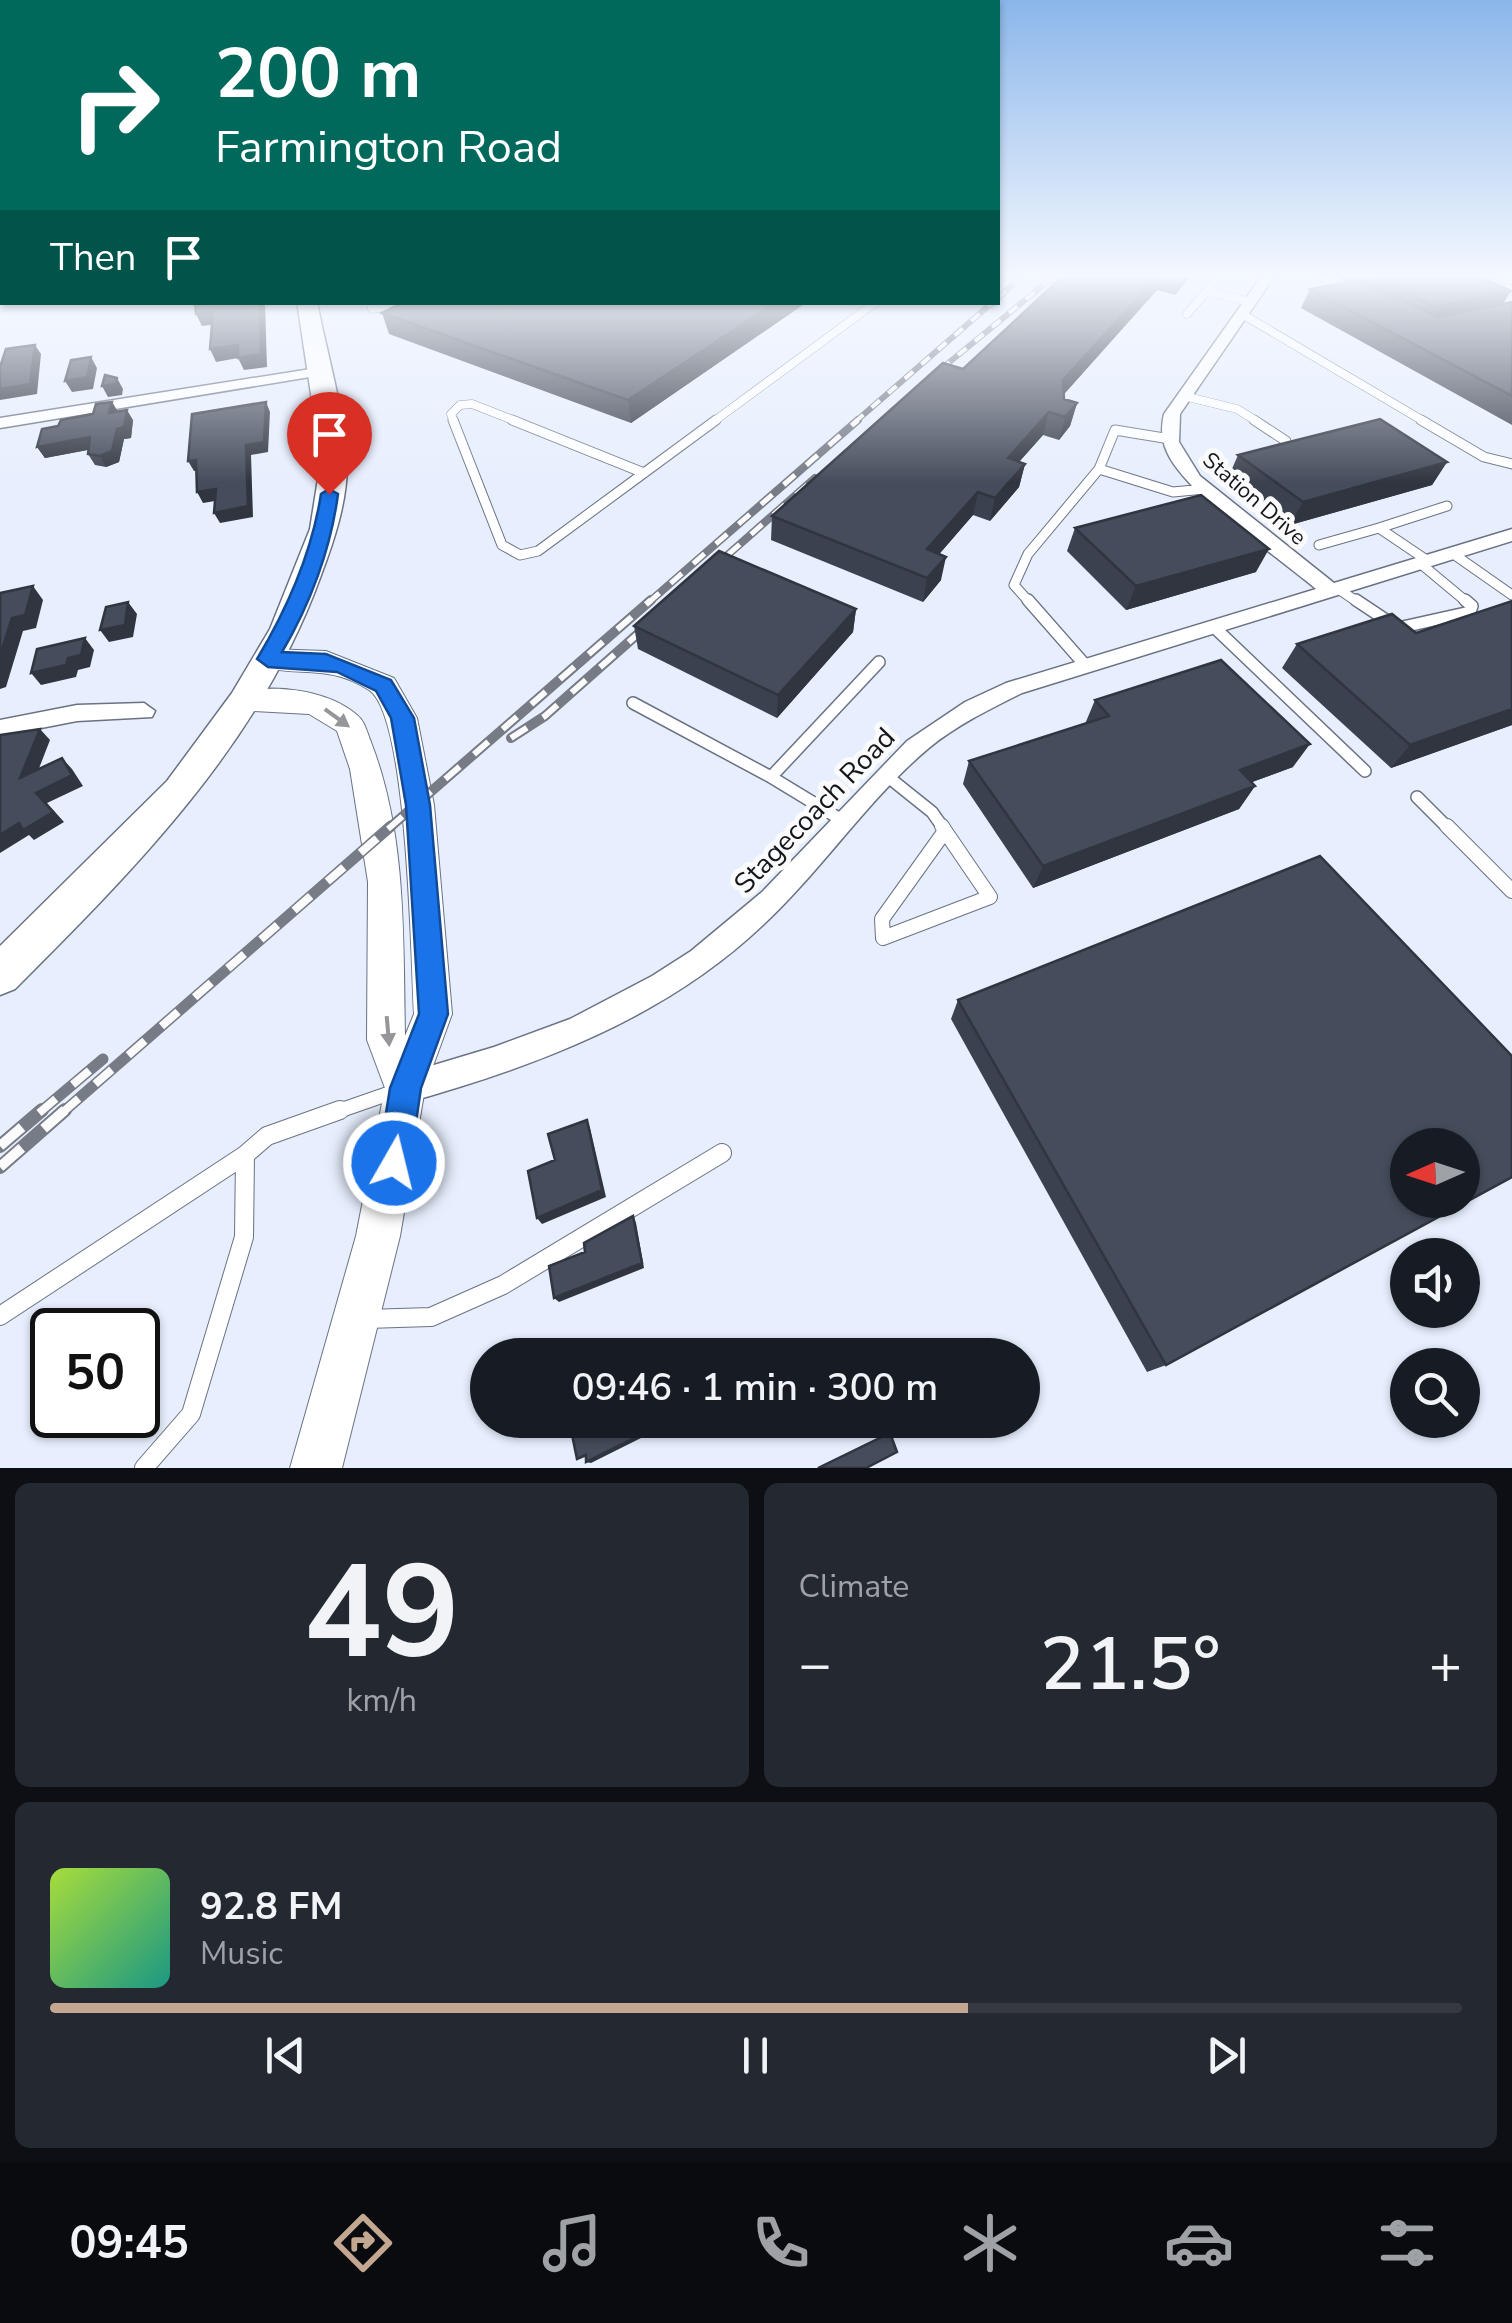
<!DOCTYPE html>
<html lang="en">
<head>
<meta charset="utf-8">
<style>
  :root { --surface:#171b24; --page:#242831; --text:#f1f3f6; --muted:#9ea1a6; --line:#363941; --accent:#c3a791 }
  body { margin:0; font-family:"Nunito Sans",sans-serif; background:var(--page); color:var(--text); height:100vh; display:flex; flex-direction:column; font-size:38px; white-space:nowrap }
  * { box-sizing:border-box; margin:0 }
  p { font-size:32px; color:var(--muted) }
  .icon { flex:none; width:55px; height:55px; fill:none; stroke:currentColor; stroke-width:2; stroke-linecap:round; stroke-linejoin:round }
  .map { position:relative; height:1468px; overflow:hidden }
  .side { display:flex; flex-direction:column; gap:15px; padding:15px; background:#0d0f14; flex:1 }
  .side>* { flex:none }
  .banner { position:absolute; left:0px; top:0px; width:1000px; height:305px; box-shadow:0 2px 8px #0004; background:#00695c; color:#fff; overflow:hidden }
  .needle { width:65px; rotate:267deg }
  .fabs { position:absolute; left:1390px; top:1128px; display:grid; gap:20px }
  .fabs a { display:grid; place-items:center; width:90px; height:90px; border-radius:50%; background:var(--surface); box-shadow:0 2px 8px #0004; font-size:50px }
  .speed { position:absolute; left:30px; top:1308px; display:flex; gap:20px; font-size:50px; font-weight:700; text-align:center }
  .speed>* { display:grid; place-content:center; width:130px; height:130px; border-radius:50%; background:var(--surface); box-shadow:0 2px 8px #0004; line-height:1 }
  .speed .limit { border:5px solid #111; border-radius:15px; background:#fff; color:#111 }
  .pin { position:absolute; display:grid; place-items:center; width:85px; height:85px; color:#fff; margin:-102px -42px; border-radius:50% 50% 50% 0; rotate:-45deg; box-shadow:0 0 10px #0007 }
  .pin .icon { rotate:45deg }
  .me { position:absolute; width:110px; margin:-55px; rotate:8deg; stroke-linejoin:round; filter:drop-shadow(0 0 8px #0008) }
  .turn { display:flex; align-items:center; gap:35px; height:210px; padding:0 50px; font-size:45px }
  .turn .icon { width:130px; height:130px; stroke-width:2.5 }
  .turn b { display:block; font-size:70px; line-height:85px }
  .then { display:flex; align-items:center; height:95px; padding:0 50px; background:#0003; gap:20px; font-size:38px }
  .big { font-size:75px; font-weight:600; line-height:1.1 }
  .side .tile { flex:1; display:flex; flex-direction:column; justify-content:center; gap:15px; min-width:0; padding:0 35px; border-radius:15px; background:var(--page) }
  .side .dial { align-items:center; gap:0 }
  .dial b { font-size:130px; line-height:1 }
  .song { display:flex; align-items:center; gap:30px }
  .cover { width:120px; height:120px; border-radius:15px; background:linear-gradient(135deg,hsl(80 70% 55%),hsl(170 70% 35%)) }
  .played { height:10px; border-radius:5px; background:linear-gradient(90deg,var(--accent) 65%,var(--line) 65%) }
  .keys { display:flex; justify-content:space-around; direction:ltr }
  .heat { display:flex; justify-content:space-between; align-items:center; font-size:55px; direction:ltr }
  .side .tiles { flex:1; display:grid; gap:15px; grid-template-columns:1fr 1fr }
  .tile:last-child { grid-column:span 2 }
  .trip { position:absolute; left:470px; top:1338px; width:570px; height:100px; border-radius:50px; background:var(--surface); box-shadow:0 2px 8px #0004; font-weight:600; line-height:100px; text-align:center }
  .dock { display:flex; height:160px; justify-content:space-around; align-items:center; background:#090b0e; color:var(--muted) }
  .dock .icon { width:70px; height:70px }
  .dock .selected { color:var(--accent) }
  .dock b { font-size:45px; color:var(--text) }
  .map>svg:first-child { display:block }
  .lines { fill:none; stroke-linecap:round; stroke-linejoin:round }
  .lane-far4-casing { stroke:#6a7283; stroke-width:9 }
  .lane-far3-casing { stroke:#6a7283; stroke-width:11 }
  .lane-far2-casing { stroke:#6a7283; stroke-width:14 }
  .lane-far1-casing { stroke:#6a7283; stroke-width:16 }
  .lane-casing { stroke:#6a7283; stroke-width:20 }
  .street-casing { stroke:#6a7283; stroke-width:3 }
  .secondary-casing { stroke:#6a7283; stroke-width:2 }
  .primary-casing { stroke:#6a7283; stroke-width:3 }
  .lane-far4 { stroke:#fff; stroke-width:8 }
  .lane-far3 { stroke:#fff; stroke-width:9 }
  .lane-far2 { stroke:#fff; stroke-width:11 }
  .lane-far1 { stroke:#fff; stroke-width:14 }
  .lane { stroke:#fff; stroke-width:18 }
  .street { fill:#fff; fill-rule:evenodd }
  .secondary { fill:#fff; fill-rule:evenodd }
  .primary { fill:#fff; fill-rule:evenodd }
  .rail-far4-casing { stroke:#767b86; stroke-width:6 }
  .rail-far3-casing { stroke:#767b86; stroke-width:8 }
  .rail-far2-casing { stroke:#767b86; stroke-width:10 }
  .rail-far1-casing { stroke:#767b86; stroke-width:11 }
  .rail-casing { stroke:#767b86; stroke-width:14 }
  .rail-far4 { stroke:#fbfbfb; stroke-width:4; stroke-dasharray:11; stroke-linecap:butt }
  .rail-far3 { stroke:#fbfbfb; stroke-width:5; stroke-dasharray:15; stroke-linecap:butt }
  .rail-far2 { stroke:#fbfbfb; stroke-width:6; stroke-dasharray:19; stroke-linecap:butt }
  .rail-far1 { stroke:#fbfbfb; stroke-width:8; stroke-dasharray:22; stroke-linecap:butt }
  .rail { stroke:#fbfbfb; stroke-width:10; stroke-dasharray:29; stroke-linecap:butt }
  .wall { fill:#3b414e }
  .shaded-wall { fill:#303540 }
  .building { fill:#454c5b; stroke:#303540; stroke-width:2.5; fill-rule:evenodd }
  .oneway { fill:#959699 }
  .route { fill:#1a73e8; stroke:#114b97; stroke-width:2.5 }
  .labels { text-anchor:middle; stroke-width:10; stroke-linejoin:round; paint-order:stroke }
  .far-street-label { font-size:22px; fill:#13161c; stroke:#fbfbfb }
  .street-label { font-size:28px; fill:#13161c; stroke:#fbfbfb }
</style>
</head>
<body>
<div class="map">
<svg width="1512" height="1468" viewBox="0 0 1512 1468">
  <rect width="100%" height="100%" fill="#e7effe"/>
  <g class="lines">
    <g class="lane-far4-casing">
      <path id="lane-far4" d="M1321,277L1344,289
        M1472,277L1512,290
        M1207,291L1250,302
        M371,302L372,309L412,302
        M1187,314L1219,277
        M1242,314L1425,422
        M1184,396L1237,409L1258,422
        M454,422L451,414L460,405L472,404L518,422
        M713,422L876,302"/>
    </g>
    <g class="lane-far3-casing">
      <path id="lane-far3" d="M453,420L502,545L520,555L538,551L644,473
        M512,420L644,473
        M1254,420L1286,441
        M1421,420L1484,457L1512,464
        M1099,469L1115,430L1170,439
        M644,473L716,420
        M1319,545L1379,528
        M1452,553L1512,595
        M1428,561L1379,528L1447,506
        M1420,563L1468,603
        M1337,588L1359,603
        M1030,603L1014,585L1028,554L1099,469L1173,492L1205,489"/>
    </g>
    <g class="lane-far2-casing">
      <path id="lane-far2" d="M1028,600L1086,666
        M1356,600L1398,628L1470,612L1472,606L1465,600
        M1214,627L1365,771
        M633,703L771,777
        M887,776L932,812L944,829
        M1417,797L1449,829
        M845,822L771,777L879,662"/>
    </g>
    <g class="lane-far1-casing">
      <path id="lane-far1" d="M942,826L945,831
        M1447,826L1512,891
        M945,831L990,897L883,938L882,919Z
        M333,1113L396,1091"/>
    </g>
    <g class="lane-casing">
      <path id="lane" d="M0,1316L245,1155L267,1136L340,1110
        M366,1319L431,1317L503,1285L722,1153
        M144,1468L191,1414L244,1237L245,1155"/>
    </g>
    <g class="street-casing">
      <path id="street" d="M1261,277H1274L1180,414L1179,442L1200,476L1334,583L1512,529V541L1022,693C990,709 957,725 930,747C868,799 822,870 763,925C664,1019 534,1067 405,1103L394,1099L390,1088L394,1077L494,1047L570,1019L652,976L691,951L762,892L907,741L965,702L1006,683L1316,589C1279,558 1184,492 1167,452C1161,439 1161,427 1164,414Z
        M317,368L322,369V375L0,428V418Z
        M144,703L155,711L152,717L77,721L0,736V720L77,705Z"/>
    </g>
    <g class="secondary-casing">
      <path id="secondary" d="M268,649L326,651L394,678L417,718L434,805L452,1014L425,1088L400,1236L342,1468H290L356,1236L385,1088L367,1040L368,882L350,769L337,731L309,714L234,710L229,702L234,694C271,683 327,689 357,715C365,721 367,733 371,742C407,835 403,938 405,1036L414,1014C411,961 408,715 369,690C327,663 300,678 258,666L254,659L258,652Z"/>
    </g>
    <g class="primary-casing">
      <path id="primary" d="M297,302H317C326,349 345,415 347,460C348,500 334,541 320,578C260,743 137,867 15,989L0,995V946L167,781L232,693L270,629L310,529L321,460Z"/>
    </g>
    <use href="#lane-far4" class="lane-far4"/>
    <use href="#lane-far3" class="lane-far3"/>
    <use href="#lane-far2" class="lane-far2"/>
    <use href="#lane-far1" class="lane-far1"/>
    <use href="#lane" class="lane"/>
    <use href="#street" class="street"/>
    <use href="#secondary" class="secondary"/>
    <use href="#primary" class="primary"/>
    <g class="rail-far4-casing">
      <path id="rail-far4" d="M998,298L1021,277
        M924,383L1053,277
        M855,422L993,302"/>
    </g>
    <g class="rail-far3-casing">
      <path id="rail-far3" d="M706,574L815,478
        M648,603L858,420"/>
    </g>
    <g class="rail-far2-casing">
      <path id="rail-far2" d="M511,738L545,716L657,617
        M388,829L651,600"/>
    </g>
    <g class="rail-far1-casing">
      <path id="rail-far1" d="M39,1113L103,1059
        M62,1113L391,826"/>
    </g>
    <g class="rail-casing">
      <path id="rail" d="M0,1146L42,1110
        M0,1167L65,1110"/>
    </g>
    <use href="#rail-far4" class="rail-far4"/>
    <use href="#rail-far3" class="rail-far3"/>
    <use href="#rail-far2" class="rail-far2"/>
    <use href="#rail-far1" class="rail-far1"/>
    <use href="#rail" class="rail"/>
  </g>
  <path class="wall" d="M1060,277H1190L1175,295L1157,290L1064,394V399L1077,403L1070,426L1059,440L1043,435L1019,462L1025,464L1019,487L990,521L973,515L939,554L941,580L923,602L771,540L772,516L963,369Z
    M1338,277H1480L1503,304L1512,302V425L1301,308L1310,289L1347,282Z
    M807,302L631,423L389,334L382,313Z
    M112,402L118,412L133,420L131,438L124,439L119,462L106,467L95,465L88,454V450L45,458L37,447Z
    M1238,455L1447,462L1432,485L1290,525L1228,478Z
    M1075,528L1256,572L1126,610L1067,551Z
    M856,609L853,632L777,718L638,649L634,626Z
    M1297,644L1512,725L1391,768L1282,668Z
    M1095,700L1293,767L1252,782L1255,786L1239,809L1033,888L963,784L969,761L1085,724Z
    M958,1000L1166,1365L1147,1372L951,1019Z"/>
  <path class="shaded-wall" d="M0,277H2V292L0,297Z
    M1157,277H1161L1157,290L1057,402L1063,380Z
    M1181,277H1190L1175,295Z
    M1511,291L1501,307L1426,322L1435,307Z
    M260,302H265L267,367L244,370L238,358L216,362L210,349Z
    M776,302H807L631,423L628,400Z
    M213,311L218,324L202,326L196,314Z
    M35,345L41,354L37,394L0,400V389Z
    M91,357L97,368L93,389L72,392L65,381Z
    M117,378L123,389L122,395L108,397L102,386Z
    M112,402L118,412L109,413Z
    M266,402L270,412L268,452L251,455L253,517L220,523L214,513Z
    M1077,403L1070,426L1059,440L1065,417Z
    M127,410L133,420L131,438L124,439L119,462L106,467L100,456L117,429Z
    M1049,412L1043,435L1002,481L1008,458Z
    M90,437L97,448L45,458L37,447Z
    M196,460L202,470L194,471L188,461Z
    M1447,462L1432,485L1290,525L1303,502Z
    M1025,464L1019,487L990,521L995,498Z
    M216,489L221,500L203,503L197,492Z
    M978,492L973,515L923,573L927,549Z
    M1269,549L1256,572L1126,610L1136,586Z
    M946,557L941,580L923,602L927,578Z
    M33,586L43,600L36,628L23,631L6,687L0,689V655L12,618Z
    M128,602L137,614L133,637L109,642L100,630Z
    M856,609L853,632L777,718L778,695Z
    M85,638L94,650L90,667L78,670L76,677L41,685L31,673L68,658Z
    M1512,709V725L1391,768L1410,745Z
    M40,729L50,740L31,789L20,778Z
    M1310,744L1293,767L1225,792L1240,770Z
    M62,758L72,769L83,786L47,803L64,822L34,840L29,835L0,853V835L19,823L36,793Z
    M1255,786L1239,809L1033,888L1043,866Z
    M587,1120L590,1128L606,1197L542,1224L537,1218Z
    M633,1216L636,1223L644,1268L559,1302L554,1298Z
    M634,1420H637L641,1438L591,1463L586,1462Z"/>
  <path class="building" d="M1062,277H1157L1063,380L1064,399L1077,403L1065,417L1049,412L1008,458L1025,464L995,498L978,492L927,549L946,557L927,578L772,516L943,363L963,369Z
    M1376,277H1480L1511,291L1435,307Z
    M1358,280L1438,317L1512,302V396L1310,289Z
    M195,302H260L261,354L238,358V345L210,349L213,311L196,314Z
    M404,302H776L628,400L382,313Z
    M35,345L30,384L0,389V367L6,349Z
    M91,357L87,377L65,381L71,360Z
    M105,375L117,378L116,384L102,386Z
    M112,402L109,413L127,410L124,427L117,429L112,451L100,456L88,454L90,437L37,447L42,429L58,426L61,420L93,414L96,404Z
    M266,402L264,442L246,445L248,506L214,513L216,489L197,492L196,460L188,461L192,414Z
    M1380,419L1447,462L1303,502L1238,455Z
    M1201,495L1269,549L1136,586L1075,528Z
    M719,551L856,609L778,695L634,626Z
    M33,586L25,615L12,618L0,655V593Z
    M1512,601V709L1410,745L1297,644L1392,614L1416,633Z
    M128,602L125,625L100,630L106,607Z
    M85,638L81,655L68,658L66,665L31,673L37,649Z
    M1221,660L1310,744L1240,770L1255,786L1043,866L969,761L1109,716L1095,700Z
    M40,729L20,778L62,758L72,775L36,793L53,812L23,830L19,823L0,835V735Z
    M1320,856L1512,1056V1177L1166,1365L958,1000ZM1408,1145H1462V1200H1408Z
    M587,1120L602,1190L537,1218L528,1171L555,1160L548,1134Z
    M633,1216L642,1263L554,1298L549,1266L585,1252L584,1243Z
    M569,1420H634L638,1436L586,1462V1455L577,1459Z
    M890,1433L897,1452L866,1468H818Z"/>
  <defs><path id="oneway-solid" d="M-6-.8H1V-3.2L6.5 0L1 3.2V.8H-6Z" transform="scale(2.5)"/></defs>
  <g class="oneway">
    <use href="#oneway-solid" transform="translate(337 718) rotate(36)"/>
    <use href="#oneway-solid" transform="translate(388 1031) rotate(85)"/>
  </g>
  <linearGradient id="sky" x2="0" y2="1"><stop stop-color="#8bb6ea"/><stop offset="0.57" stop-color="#f4f8ff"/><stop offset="1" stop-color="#f4f8ff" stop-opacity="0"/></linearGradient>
  <rect width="1512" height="483" fill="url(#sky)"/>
  <path class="route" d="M329,489L338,494C331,548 310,605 282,652L326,654L391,680L414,718L430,805L448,1014L421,1088L410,1163L405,1175L394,1179L383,1175L378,1163L390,1088L419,1014L406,805L391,718L376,691L337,672L268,667L257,659C287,609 312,552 321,494Z"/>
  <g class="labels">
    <g class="far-street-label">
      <text transform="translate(1255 498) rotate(41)" y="8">Station Drive</text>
    </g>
    <g class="street-label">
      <text transform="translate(814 810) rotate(-46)" y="10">Stagecoach Road</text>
    </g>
  </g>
</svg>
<div class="fabs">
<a><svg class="needle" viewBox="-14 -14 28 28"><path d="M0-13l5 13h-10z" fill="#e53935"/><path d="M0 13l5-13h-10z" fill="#9ea1a6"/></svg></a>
<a><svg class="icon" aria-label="sound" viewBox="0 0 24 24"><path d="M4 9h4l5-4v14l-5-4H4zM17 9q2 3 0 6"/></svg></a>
<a><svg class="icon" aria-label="search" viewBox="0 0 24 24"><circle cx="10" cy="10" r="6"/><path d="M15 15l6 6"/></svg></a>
</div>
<div class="speed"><div class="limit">50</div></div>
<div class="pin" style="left:329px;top:494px;background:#d93025"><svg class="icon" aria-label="arrive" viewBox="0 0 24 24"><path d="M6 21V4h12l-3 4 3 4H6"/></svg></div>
<svg class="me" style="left:394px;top:1163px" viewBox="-20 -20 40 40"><circle r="17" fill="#1a73e8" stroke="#fff" stroke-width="3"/><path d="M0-11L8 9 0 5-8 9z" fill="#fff"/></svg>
<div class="trip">09:46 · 1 min · 300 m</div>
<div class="banner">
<div class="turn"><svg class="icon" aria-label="right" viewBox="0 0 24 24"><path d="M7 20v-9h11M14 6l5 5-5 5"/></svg><div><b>200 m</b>Farmington Road</div></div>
<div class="then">Then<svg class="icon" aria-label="arrive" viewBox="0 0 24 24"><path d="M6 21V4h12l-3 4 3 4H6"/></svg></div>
</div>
</div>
<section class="side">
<div class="tiles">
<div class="tile dial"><b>49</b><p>km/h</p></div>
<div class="tile"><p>Climate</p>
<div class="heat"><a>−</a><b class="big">21.5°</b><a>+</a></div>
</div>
<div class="tile">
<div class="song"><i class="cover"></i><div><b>92.8 FM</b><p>Music</p></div></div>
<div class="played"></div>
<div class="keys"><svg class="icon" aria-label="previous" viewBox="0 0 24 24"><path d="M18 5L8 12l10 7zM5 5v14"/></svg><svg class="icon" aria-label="pause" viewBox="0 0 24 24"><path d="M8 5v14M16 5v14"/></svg><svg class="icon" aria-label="next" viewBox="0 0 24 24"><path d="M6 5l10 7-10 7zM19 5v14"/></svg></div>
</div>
</div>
</section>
<nav class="dock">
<b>09:45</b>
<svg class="icon selected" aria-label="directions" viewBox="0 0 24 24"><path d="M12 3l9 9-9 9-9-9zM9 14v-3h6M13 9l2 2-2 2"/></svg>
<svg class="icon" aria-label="music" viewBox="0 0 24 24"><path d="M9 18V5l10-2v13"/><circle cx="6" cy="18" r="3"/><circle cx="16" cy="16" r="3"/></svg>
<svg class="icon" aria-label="phone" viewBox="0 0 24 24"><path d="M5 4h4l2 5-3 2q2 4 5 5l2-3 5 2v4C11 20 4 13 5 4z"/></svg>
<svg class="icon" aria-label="climate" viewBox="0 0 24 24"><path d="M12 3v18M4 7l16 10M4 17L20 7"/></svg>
<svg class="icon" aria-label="car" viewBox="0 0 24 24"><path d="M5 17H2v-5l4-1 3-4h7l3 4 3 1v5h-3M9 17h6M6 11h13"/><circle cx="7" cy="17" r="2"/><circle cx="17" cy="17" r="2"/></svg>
<svg class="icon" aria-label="filters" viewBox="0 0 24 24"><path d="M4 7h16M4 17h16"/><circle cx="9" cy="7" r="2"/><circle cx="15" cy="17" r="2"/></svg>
</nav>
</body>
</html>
